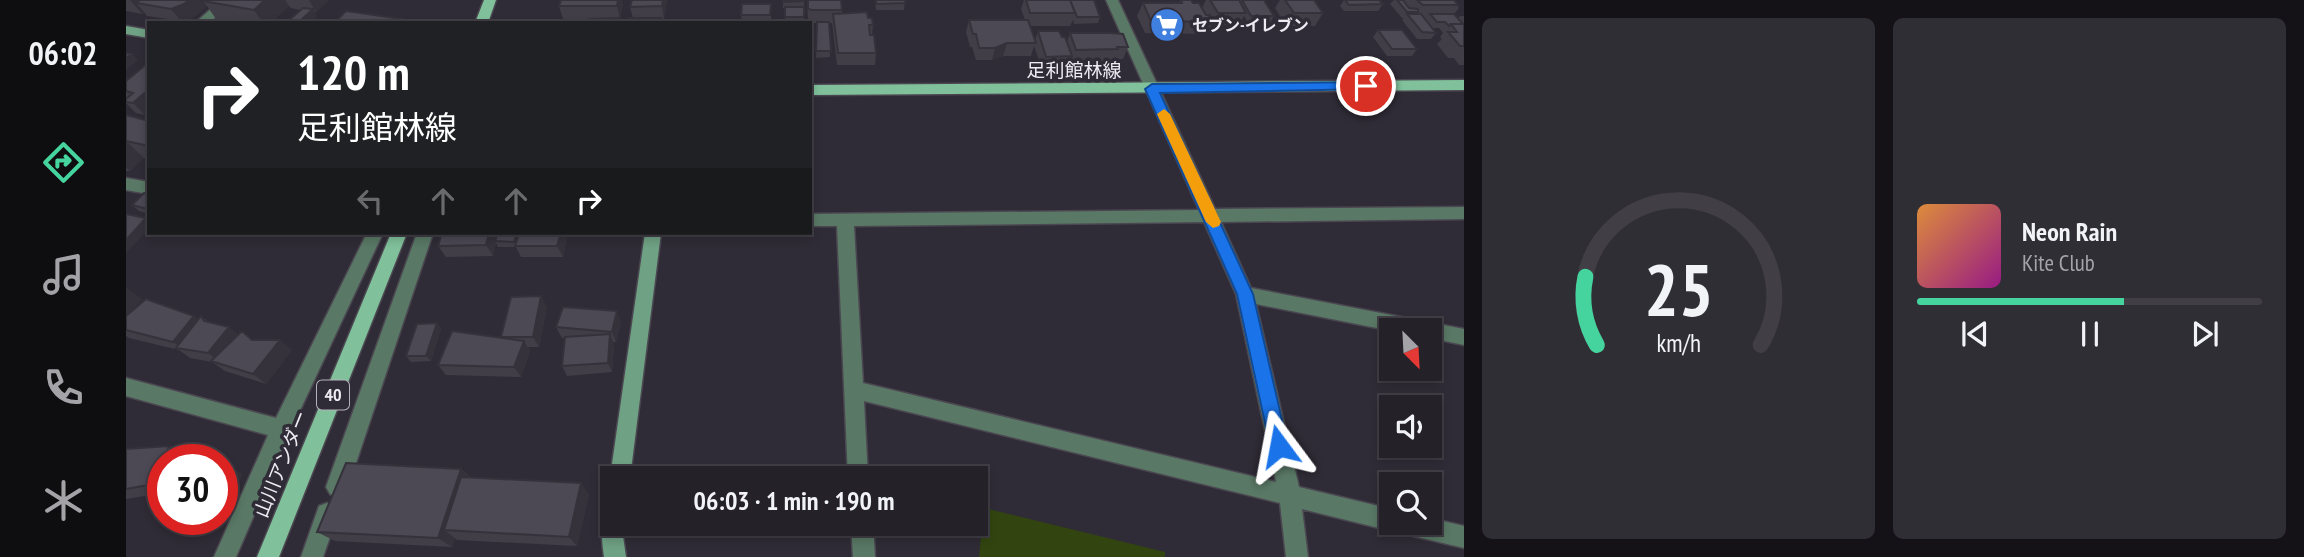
<!DOCTYPE html>
<html lang="en">
<head>
<meta charset="utf-8">
<style>
  :root { --surface:#242129; --page:#302e35; --text:#f1f3f6; --muted:#a3a3a8; --line:#413e46; --accent:#46d49e }
  body { margin:0; font-family:"PT Sans Narrow","Noto Sans JP",sans-serif; background:var(--page); color:var(--text); height:100vh; display:flex; flex-direction:column; font-size:26px; white-space:nowrap }
  * { box-sizing:border-box; margin:0 }
  p { font-size:23px; color:var(--muted) }
  .icon { flex:none; width:38px; height:38px; fill:none; stroke:currentColor; stroke-width:2; stroke-linecap:round; stroke-linejoin:round }
  .map { position:relative; flex:1; overflow:hidden }
  .sheet { display:flex; flex-direction:column; gap:18px; padding:18px; background:#141217; width:840px }
  .sheet>* { flex:none }
  .hud { position:absolute; left:21px; top:21px; width:665px; height:214px; border-radius:0px; box-shadow:0 4px 10px #0003,0 0 0 2px var(--line); background:#202124; color:#fff; overflow:hidden }
  .needle { width:46px; rotate:156deg }
  .fabs { position:absolute; left:1253px; top:318px; display:grid; gap:14px }
  .fabs a { display:grid; place-items:center; width:63px; height:63px; border-radius:0px; background:var(--surface); box-shadow:0 4px 10px #0003,0 0 0 2px var(--line); font-size:35px }
  .speed { position:absolute; left:21px; top:444px; display:flex; gap:14px; font-size:35px; font-weight:700; text-align:center }
  .speed>* { display:grid; place-content:center; width:91px; height:91px; border-radius:50%; background:var(--surface); box-shadow:0 4px 10px #0003,0 0 0 2px var(--line); line-height:1 }
  .speed .limit { border:10px solid #d22; background:#fff; color:#111 }
  .pin { position:absolute; display:grid; place-items:center; width:60px; height:60px; color:#fff; margin:-30px; border:4px solid #fff; border-radius:50%; box-shadow:0 2px 7px #0007 }
  .me { position:absolute; width:77px; margin:-38px; rotate:347deg; stroke-linejoin:round; filter:drop-shadow(0 0 5px #0008) }
  .turn { display:flex; align-items:center; gap:24px; height:147px; padding:0 35px; font-size:32px }
  .turn .icon { width:91px; height:91px; stroke-width:2.5 }
  .turn b { display:block; font-size:49px; line-height:60px }
  .lanes { display:flex; align-items:center; height:66px; padding:0 35px; background:#0003; justify-content:center; gap:35px; direction:ltr }
  .lanes .off { opacity:.35 }
  .sheet .widget { flex:1; display:flex; flex-direction:column; justify-content:center; gap:10px; min-width:0; padding:0 24px; border-radius:10px; background:var(--page) }
  .sheet .dial { align-items:center; gap:0 }
  .dial svg { height:182px; overflow:visible; fill:none; stroke:var(--line); stroke-width:7; stroke-linecap:round; text-anchor:middle }
  .dial text { fill:var(--text); stroke:none }
  .song { display:flex; align-items:center; gap:21px }
  .cover { width:84px; height:84px; border-radius:10px; background:linear-gradient(135deg,hsl(30 70% 55%),hsl(310 70% 35%)) }
  .played { height:7px; border-radius:4px; background:linear-gradient(90deg,var(--accent) 60%,var(--line) 60%) }
  .keys { display:flex; justify-content:space-around; direction:ltr }
  .sheet .tiles { flex:1; display:grid; gap:18px; grid-template-columns:repeat(2,1fr) }
  .trip { position:absolute; left:474px; top:466px; width:388px; height:70px; border-radius:0px; background:var(--surface); box-shadow:0 4px 10px #0003,0 0 0 2px var(--line); font-weight:800; line-height:70px; text-align:center }
  main { display:flex; flex:1; min-height:0 }
  .dock { display:flex; flex-direction:column; width:126px; justify-content:space-around; align-items:center; background:#0e0d10; color:var(--muted) }
  .dock .icon { width:49px; height:49px }
  .dock .selected { color:var(--accent) }
  .dock b { font-size:32px; color:var(--text) }
  .map>svg:first-child { display:block }
  .green { fill:#324510 }
  .lines { fill:none; stroke-linecap:round; stroke-linejoin:round }
  .street-casing { stroke:#4b4751; stroke-width:3 }
  .secondary-casing { stroke:#4b4751; stroke-width:3 }
  .primary-casing { stroke:#4b4751; stroke-width:3 }
  .street { fill:#597865; fill-rule:evenodd }
  .secondary { fill:#6fa184; fill-rule:evenodd }
  .primary { fill:#80c19b; fill-rule:evenodd }
  .wall { fill:#413e48 }
  .shaded-wall { fill:#35323b }
  .building { fill:#4c4854; stroke:#35323b; stroke-width:2 }
  .route { fill:#1a73e8; stroke:#114b97; stroke-width:2 }
  .slow { fill:#f59e0b }
  .labels { text-anchor:middle; stroke-width:7; stroke-linejoin:round; paint-order:stroke }
  .far-poi-label { font-size:16px; font-weight:bold; fill:#eeebf3; stroke:#302c37; text-anchor:start }
  .shield { fill:#302c37; stroke:#b5b2bb; stroke-width:2 }
  .shield-label { font-size:18px; font-weight:bold; fill:#eeebf3 }
  .street-label { font-size:19px; fill:#eeebf3; stroke:#302c37 }
</style>
</head>
<body>
<main>
<nav class="dock">
<b>06:02</b>
<svg class="icon selected" aria-label="directions" viewBox="0 0 24 24"><path d="M12 3l9 9-9 9-9-9zM9 14v-3h6M13 9l2 2-2 2"/></svg>
<svg class="icon" aria-label="music" viewBox="0 0 24 24"><path d="M9 18V5l10-2v13"/><circle cx="6" cy="18" r="3"/><circle cx="16" cy="16" r="3"/></svg>
<svg class="icon" aria-label="phone" viewBox="0 0 24 24"><path d="M5 4h4l2 5-3 2q2 4 5 5l2-3 5 2v4C11 20 4 13 5 4z"/></svg>
<svg class="icon" aria-label="climate" viewBox="0 0 24 24"><path d="M12 3v18M4 7l16 10M4 17L20 7"/></svg>
</nav>
<div class="map">
<svg width="1338" height="557" viewBox="0 0 1338 557">
  <rect width="100%" height="100%" fill="#302c37"/>
  <path class="green" d="M858,508L1039,552V557H853Z"/>
  <g class="lines">
    <g class="street-casing">
      <path id="street" d="M95,0H109L83,23H69Z
        M980,0H992L1089,209L1338,207V219L1095,222L1125,288L1338,329V345L1304,338V331H1266L1130,304L1173,487L1265,509V523H1304V518L1338,526V548L1279,534L1270,529L1265,531L1176,509L1182,557H1160L1154,503L738,401L742,478H722L711,226H684V214L1073,210ZM1078,222L1110,294L1150,482L737,383L728,226Z
        M0,178L23,182V194L0,190Z
        M241,233H257L163,434L110,557H88L142,435L0,396V378L150,418Z
        M291,233H307L222,487L218,494L211,497L204,494L200,487Z
        M201,503L209,506L212,514L197,557H175L193,506Z
        M725,523H747L749,557H727Z"/>
    </g>
    <g class="secondary-casing">
      <path id="secondary" d="M0,26L23,30V38L0,34Z
        M519,233H535L504,478H486V485L484,478Z
        M486,513V523H499L497,536L500,557H478C476,542 474,530 480,515Z"/>
    </g>
    <g class="primary-casing">
      <path id="primary" d="M358,0H370L362,23H349Z
        M1338,80V90L684,95V85Z
        M265,233H281L153,557H131Z"/>
    </g>
    <use href="#street" class="street"/>
    <use href="#secondary" class="secondary"/>
    <use href="#primary" class="primary"/>
  </g>
  <path class="wall" d="M0,0H203L190,12H188L191,16L184,23H165L163,20L174,10L165,8L163,6L145,23H112L90,19L81,6L68,17L55,21L21,16L18,12L16,14L0,11Z
    M506,0H541L538,19L507,18L504,7Z
    M657,0H678V23H659V8H657Z
    M681,0L716,10V13L742,18L747,25L746,35L750,53L749,65H711L706,23H703L704,57L690,58L691,23H687V58H684V23L682,21Z
    M749,0H779L778,10H750Z
    M898,0H968L974,17L972,23L948,24L947,20L944,26H904L909,40L912,31L936,37L941,42L944,33L1002,47L997,59H988L987,62H945L944,60L941,69H916L908,46L905,56H877L866,60H850L846,47H844L840,32L843,20H899L895,9Z
    M1055,0L1067,3L1076,8L1080,0H1138L1148,16L1144,23H1122L1118,16L1113,25H1086L1081,34L1019,33L1011,16L1017,3H1053Z
    M1154,0H1188L1197,13L1189,26H1160L1149,8Z
    M1218,0H1253L1257,4L1252,11H1218L1214,6Z
    M1268,0H1328L1333,8L1328,14L1332,19L1334,16H1338V65H1333L1328,58H1322L1311,44L1316,39L1314,37L1317,33L1313,28H1307L1310,33L1305,39H1291L1276,20L1278,18H1276L1264,4Z
    M497,4L494,18L495,23H462L463,19H437L433,6Z
    M645,4V21L616,22L615,15Z
    M1252,30L1291,49L1286,56H1261L1247,37Z
    M0,81L19,115L10,113L0,103Z
    M0,115L23,121V159L18,158L4,171H0Z
    M23,194V214L13,211L6,205Z
    M442,233L437,257H395L390,247H372L370,243L367,256L320,257L312,246Z
    M0,288L16,299L6,310H7L68,316L72,319L75,316L84,323L112,335L166,350L140,384L99,371L86,362L64,358L53,350L3,338L0,336Z
    M421,307L413,347H402L404,351L395,377L320,375L312,365L375,338Z
    M495,322L490,342H487L488,344L486,372L441,376L436,366L439,338H436L430,327Z
    M311,323L315,329L305,361L285,362L280,356Z
    M43,446L59,455L57,460H37V505L28,500L31,494L0,499V449Z
    M335,469L344,477L463,494L451,546L331,540L329,538L326,547L209,541L191,532Z"/>
  <path class="shaded-wall" d="M4,0H34L10,3L18,12L16,14Z
    M63,0H78L77,1L81,6L68,17L55,21L45,9Z
    M139,0H159L163,6L145,23H137L128,10Z
    M183,0H203L190,12Z
    M492,0H496L497,4L494,18L495,23H493L494,19L491,6Z
    M537,0H541L538,19L536,6Z
    M187,9L191,16L184,23H173Z
    M881,43L877,56L866,60L869,48Z
    M6,54L12,60L0,70V58Z
    M23,89V112L19,115L7,103Z
    M0,141L18,158L4,171L0,168Z
    M20,218L23,220V229L0,253V240Z
    M363,233H373L369,241L370,243L367,256L360,245Z
    M435,233H442L437,257L431,246Z
    M1,288L16,299L6,310L12,314L0,327V289Z
    M415,296L421,307L413,347L407,337Z
    M491,311L495,322L490,342L486,332Z
    M68,316L81,326L57,349L47,342Z
    M311,323L315,329L305,361L300,356Z
    M103,327L116,337L95,363L82,353Z
    M484,334L488,344L486,372L482,363Z
    M154,340L166,350L140,384L127,374Z
    M398,341L404,351L395,377L388,367Z
    M43,446L59,455L57,460H38Z
    M37,463V488L28,484Z
    M103,466L117,474L99,513L96,511V479Z
    M335,469L347,481L318,530L329,538L326,547L312,538Z
    M455,483L463,494L451,546L443,537Z"/>
  <path class="building" d="M14,0H63L58,4L45,9L10,3Z
    M79,0H139L128,10L77,1Z
    M435,0H492L491,6H433Z
    M506,0H537L536,6L504,7Z
    M657,0H678V1L657,2Z
    M682,0H715L716,10H685L682,8Z
    M750,0H779V3L750,4Z
    M900,0H944L949,13H904Z
    M944,0H968L974,17H951Z
    M1055,0H1065L1067,3H1073L1080,15H1084L1088,22L1025,21L1017,3H1056Z
    M1084,0H1113L1120,13H1092Z
    M1116,0H1138L1148,16H1125Z
    M1159,0H1188L1197,13H1168Z
    M1219,0H1253L1257,4L1223,5Z
    M1271,0H1277L1283,8L1292,9V12H1281Z
    M1291,0H1328L1332,5H1297Z
    M616,4H645L644,15H615Z
    M659,7H678V17H659Z
    M177,8L187,9L173,22L163,20Z
    M220,11L276,19L273,23H208Z
    M741,12L742,18H746L747,25H743L744,35H748L750,53H712L707,14Z
    M1281,14H1295L1310,33L1296,32Z
    M1304,14H1328L1337,24H1325L1323,26L1319,22H1311Z
    M494,18L493,23H462L463,19Z
    M503,18H535L534,23H502Z
    M382,20H414L413,23H382Z
    M422,20H454V23H421Z
    M650,20H659V23H650Z
    M843,20H902L910,43H881L869,48H853L850,34H847Z
    M691,22H703L705,51H690Z
    M684,23H687L688,45H684Z
    M1325,24H1338V46H1334L1322,32H1331Z
    M1252,30H1276L1291,49H1266Z
    M912,31H933L936,37H939L946,56L920,57Z
    M944,33H985L997,34L1002,47H991L992,49L950,50Z
    M0,53L6,54L0,58Z
    M23,62V89L7,103L0,102V99L7,93L0,91V81Z
    M0,115L23,121V146L0,141Z
    M18,193L23,194L22,209L6,205Z
    M0,214L20,218L0,240Z
    M316,233H363L360,245L312,246Z
    M372,233H391L388,242L369,241Z
    M393,233H435L431,246H389Z
    M415,296L407,337H375L385,297Z
    M20,299L68,316L47,342L0,330V316Z
    M437,307L491,311L486,332L430,327Z
    M75,316L78,321L103,327L82,353L50,348Z
    M311,323L300,356H280L291,324Z
    M116,331L126,340H154L127,374L85,361Z
    M326,331L398,341L388,367L312,365Z
    M484,334L482,363L436,366L439,337Z
    M43,446L38,460H37L28,484L0,489V449Z
    M220,463L335,469L312,538L191,532Z
    M96,466H103L96,479Z
    M335,477L455,483L443,537L318,530Z
    M37,485V501L28,500Z"/>
  <path class="route" d="M1240,82L1245,83V89L1034,93L1127,294L1162,446L1159,452L1153,454L1146,452L1144,446L1111,294L1019,89L1026,84Z"/>
  <path class="slow" d="M1038,109L1044,114L1095,222L1093,226L1087,228L1080,222L1031,114Z"/>
  <defs>
    <g id="supermarket-disc" transform="scale(1.75)"><circle r="9.5" fill="#3f7fe0" stroke="#302c37"/><path d="M-6-5.5h2.5l.6 2H6L4.5 2H-2.5L-4.4-4H-6ZM-1.5 3.2a1.3 1.3 0 1 0 .1 0ZM3 3.2a1.3 1.3 0 1 0 .1 0Z" fill="#fff"/></g>
  </defs>
  <g fill-rule="evenodd">
    <use href="#supermarket-disc" x="1041" y="25"/>
  </g>
  <g class="labels">
    <g class="far-poi-label">
      <text x="1066" y="31">セブン-イレブン</text>
    </g>
    <rect class="shield" x="191" y="380.5" width="32" height="29" rx="5"/>
    <g class="shield-label">
      <text x="207" y="401">40</text>
    </g>
    <g class="street-label">
      <text x="948" y="77">足利館林線</text>
      <text transform="translate(155 464) rotate(-68)" y="7">山川アンダー</text>
    </g>
  </g>
</svg>
<div class="fabs">
<a><svg class="needle" viewBox="-14 -14 28 28"><path d="M0-13l5 13h-10z" fill="#e53935"/><path d="M0 13l5-13h-10z" fill="#a3a3a8"/></svg></a>
<a><svg class="icon" aria-label="sound" viewBox="0 0 24 24"><path d="M4 9h4l5-4v14l-5-4H4zM17 9q2 3 0 6"/></svg></a>
<a><svg class="icon" aria-label="search" viewBox="0 0 24 24"><circle cx="10" cy="10" r="6"/><path d="M15 15l6 6"/></svg></a>
</div>
<div class="speed"><div class="limit">30</div></div>
<div class="pin" style="left:1240px;top:86px;background:#d93025"><svg class="icon" aria-label="arrive" viewBox="0 0 24 24"><path d="M6 21V4h12l-3 4 3 4H6"/></svg></div>
<svg class="me" style="left:1153px;top:446px" viewBox="-20 -20 40 40"><path d="M0-17L14 15 0 8-14 15z" fill="#1a73e8" stroke="#fff" stroke-width="4"/></svg>
<div class="trip">06:03 · 1 min · 190 m</div>
<div class="hud">
<div class="turn"><svg class="icon" aria-label="right" viewBox="0 0 24 24"><path d="M7 20v-9h11M14 6l5 5-5 5"/></svg><div><b>120 m</b>足利館林線</div></div>
<div class="lanes"><svg class="icon off" aria-label="left" viewBox="0 0 24 24"><path d="M17 20v-9H6M10 6l-5 5 5 5"/></svg><svg class="icon off" aria-label="ahead" viewBox="0 0 24 24"><path d="M12 20V5M6 11l6-6 6 6"/></svg><svg class="icon off" aria-label="ahead" viewBox="0 0 24 24"><path d="M12 20V5M6 11l6-6 6 6"/></svg><svg class="icon" aria-label="right" viewBox="0 0 24 24"><path d="M7 20v-9h11M14 6l5 5-5 5"/></svg></div>
</div>
</div>
<section class="sheet">
<div class="tiles">
<div class="widget dial"><svg viewBox="0 0 100 80">
<path d="M14 69A42 42 0 1 1 86 69"/>
<path d="M14 69A42 42 0 0 1 9 39" stroke="#46d49e"/>
<text x="50" y="56" font-size="32" font-weight="700">25</text>
<text x="50" y="72" font-size="11">km/h</text>
</svg></div>
<div class="widget">
<div class="song"><i class="cover"></i><div><b>Neon Rain</b><p>Kite Club</p></div></div>
<div class="played"></div>
<div class="keys"><svg class="icon" aria-label="previous" viewBox="0 0 24 24"><path d="M18 5L8 12l10 7zM5 5v14"/></svg><svg class="icon" aria-label="pause" viewBox="0 0 24 24"><path d="M8 5v14M16 5v14"/></svg><svg class="icon" aria-label="next" viewBox="0 0 24 24"><path d="M6 5l10 7-10 7zM19 5v14"/></svg></div>
</div>
</div>
</section>
</main>
</body>
</html>
